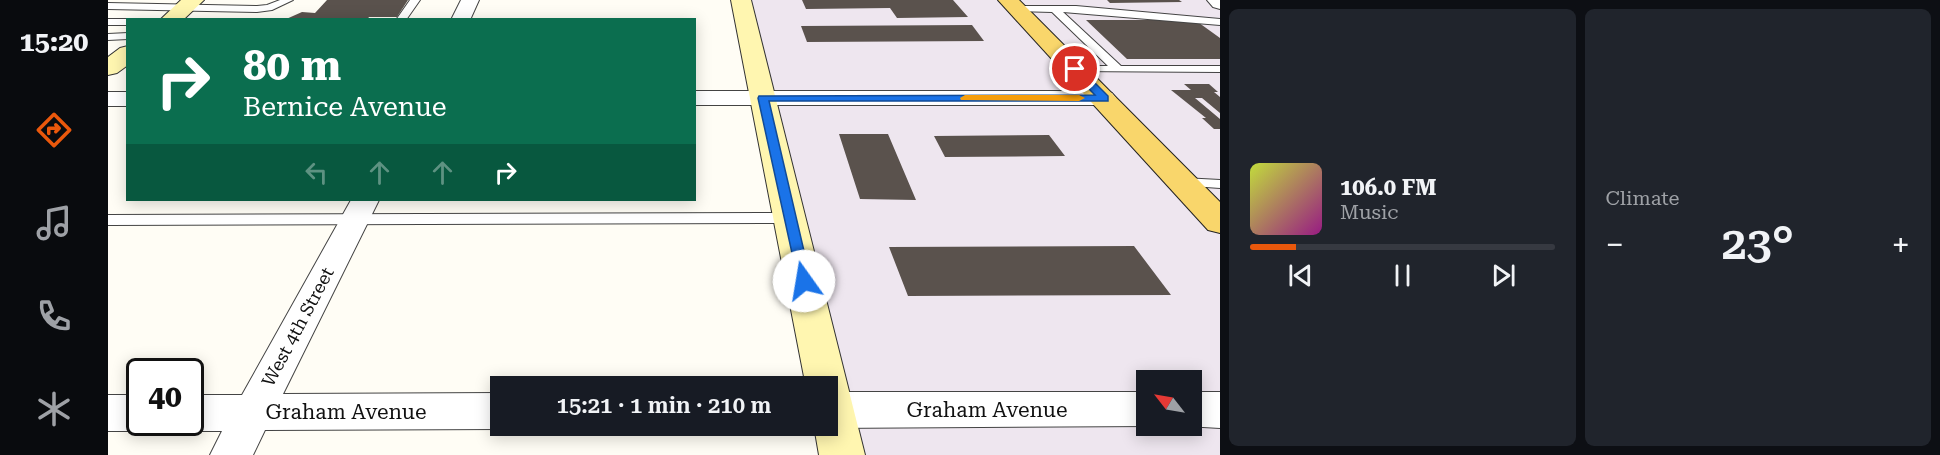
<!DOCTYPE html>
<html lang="en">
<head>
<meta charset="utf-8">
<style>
  :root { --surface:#171b24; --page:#20242c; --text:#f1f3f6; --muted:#9ea1a6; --line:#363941; --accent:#ea580c }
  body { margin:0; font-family:"Roboto Serif",serif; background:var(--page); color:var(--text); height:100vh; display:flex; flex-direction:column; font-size:22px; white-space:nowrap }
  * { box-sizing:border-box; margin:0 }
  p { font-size:20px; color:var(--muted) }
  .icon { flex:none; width:33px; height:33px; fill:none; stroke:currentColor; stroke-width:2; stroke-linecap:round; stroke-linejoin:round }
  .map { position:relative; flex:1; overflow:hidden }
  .side { display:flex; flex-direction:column; gap:9px; padding:9px; background:#0d0f14; width:720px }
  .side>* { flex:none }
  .guide { position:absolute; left:18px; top:18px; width:570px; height:183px; border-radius:0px; box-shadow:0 3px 15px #0003; background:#0b6e4f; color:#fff; overflow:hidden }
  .needle { width:39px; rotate:301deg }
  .tools { position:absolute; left:1028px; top:370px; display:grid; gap:12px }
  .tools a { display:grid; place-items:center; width:66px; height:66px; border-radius:0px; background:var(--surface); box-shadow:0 3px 15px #0003; font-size:30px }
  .speed { position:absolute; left:18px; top:358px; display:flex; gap:12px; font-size:30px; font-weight:700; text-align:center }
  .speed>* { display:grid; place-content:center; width:78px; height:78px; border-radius:50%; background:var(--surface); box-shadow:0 3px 15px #0003; line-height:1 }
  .speed .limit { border:3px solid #111; border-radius:9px; background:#fff; color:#111 }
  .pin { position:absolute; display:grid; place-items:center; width:51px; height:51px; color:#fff; margin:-26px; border:3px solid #fff; border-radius:50%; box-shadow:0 2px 6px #0007 }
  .me { position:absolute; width:66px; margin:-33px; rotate:347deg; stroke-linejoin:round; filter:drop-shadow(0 0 4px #0008) }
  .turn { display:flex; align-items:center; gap:21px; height:126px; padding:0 18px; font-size:27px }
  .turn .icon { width:78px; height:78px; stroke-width:2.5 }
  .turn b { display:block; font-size:42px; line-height:51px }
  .lanes { display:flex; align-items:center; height:57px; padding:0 18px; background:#0003; justify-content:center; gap:30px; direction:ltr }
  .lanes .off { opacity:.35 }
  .big { font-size:45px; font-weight:600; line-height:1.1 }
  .side .card { flex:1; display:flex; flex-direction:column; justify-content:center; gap:9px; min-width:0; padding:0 21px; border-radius:9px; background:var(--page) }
  .song { display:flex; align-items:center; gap:18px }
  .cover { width:72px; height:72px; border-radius:9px; background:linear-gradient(135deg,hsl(70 70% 55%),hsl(310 70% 35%)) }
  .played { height:6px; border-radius:3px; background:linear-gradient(90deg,var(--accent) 15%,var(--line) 15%) }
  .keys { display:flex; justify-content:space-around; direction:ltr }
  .heat { display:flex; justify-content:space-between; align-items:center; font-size:33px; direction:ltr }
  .side .tiles { flex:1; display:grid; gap:9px; grid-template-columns:repeat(2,1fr) }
  .trip { position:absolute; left:382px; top:376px; width:348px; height:60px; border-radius:0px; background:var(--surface); box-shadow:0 3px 15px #0003; font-weight:600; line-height:60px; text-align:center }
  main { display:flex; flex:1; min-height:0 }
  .tab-bar { display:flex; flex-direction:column; width:108px; justify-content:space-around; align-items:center; background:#090b0e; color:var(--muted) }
  .tab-bar .icon { width:42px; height:42px }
  .tab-bar .on { color:var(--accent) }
  .tab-bar b { font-size:27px; color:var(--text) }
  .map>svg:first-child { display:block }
  .industrial { fill:#eee6ef; fill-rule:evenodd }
  .building { fill:#5a524d }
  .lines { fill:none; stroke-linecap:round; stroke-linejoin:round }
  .lane-casing { stroke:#444; stroke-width:2 }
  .street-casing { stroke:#444; stroke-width:2 }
  .secondary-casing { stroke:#333; stroke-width:2 }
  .primary-casing { stroke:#222; stroke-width:2 }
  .lane { fill:#fff; fill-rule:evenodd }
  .street { fill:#fff; fill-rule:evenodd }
  .secondary { fill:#fff6b0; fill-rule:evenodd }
  .primary { fill:#f9d66b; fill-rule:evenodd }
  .route { fill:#1a73e8; stroke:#114b97; stroke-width:1.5 }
  .slow { fill:#f59e0b }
  .labels { text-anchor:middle; stroke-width:6; stroke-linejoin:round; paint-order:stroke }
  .street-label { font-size:18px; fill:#111; stroke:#fff }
  .near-street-label { font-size:21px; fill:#111; stroke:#fff }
</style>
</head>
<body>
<main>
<nav class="tab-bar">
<b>15:20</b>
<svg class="icon on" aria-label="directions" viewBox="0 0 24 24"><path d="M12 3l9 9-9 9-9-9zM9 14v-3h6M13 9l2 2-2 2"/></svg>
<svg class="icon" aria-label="music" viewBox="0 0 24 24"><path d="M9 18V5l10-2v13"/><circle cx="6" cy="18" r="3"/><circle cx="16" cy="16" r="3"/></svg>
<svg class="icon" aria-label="phone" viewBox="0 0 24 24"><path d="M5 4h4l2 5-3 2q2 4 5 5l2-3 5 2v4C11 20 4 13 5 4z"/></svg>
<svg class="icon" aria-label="climate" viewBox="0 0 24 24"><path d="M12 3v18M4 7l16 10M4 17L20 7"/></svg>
</nav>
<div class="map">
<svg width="1112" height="455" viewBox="0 0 1112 455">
  <rect width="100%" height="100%" fill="#fffdf5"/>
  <path class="industrial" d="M633,0H1112V455H734ZM1038,381H1083V426H1038Z"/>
  <path class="building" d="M219,0H300L289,17H261L259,20H176L194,12L207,13Z
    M694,0H845L860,17L789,18L782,8L698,9Z
    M999,0H1071L1074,2L1002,3Z
    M978,20H1087L1112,38V59H1019Z
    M864,25L876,41L699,42L693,26Z
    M1076,84H1101L1110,92H1106L1112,97V113L1094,98H1087L1112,119V129H1106L1094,118H1098L1063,90H1083Z
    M731,134H780L808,200L752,199Z
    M941,135L957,156L837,157L826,136Z
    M1026,246L1063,295L800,296L781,247Z"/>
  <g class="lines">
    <g class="lane-casing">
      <path id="lane" d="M172,0H185L164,10L149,12L0,9V3L149,6L159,5Z
        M302,0H312L298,20H288Z
        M908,6H968L1112,19V25L955,12L1013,66H1112V72L963,71L962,69L967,66H1000L944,12L905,11V7Z
        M0,19H20L22,20H20V25H0Z
        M20,33V39L0,40V34Z
        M1075,178L1112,180V188L1070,185L1068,182Z
        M682,213L689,218L682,223L0,225V215Z"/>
    </g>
    <g class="street-casing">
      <path id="street" d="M353,0H371L362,20H343Z
        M1099,0H1112V9L1105,7Z
        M586,91H996L1004,93L1008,98L1004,103L996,105H586Z
        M0,92H20V106H0Z
        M243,200H271L175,394L393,393V426H401L393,429L157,430L145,455H102L114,431H82L68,426L67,423H82V395H134Z
        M720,392H1038V426H1043L720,428L715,426H720Z
        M1083,392H1112V428L1078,426H1083Z
        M0,395H32V423H47L46,426L32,431H0Z"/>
    </g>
    <g class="secondary-casing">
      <path id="secondary" d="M73,0H96L75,20H52Z
        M623,0H643L757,455H711L706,426H720V387H698Z
        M20,46V65L9,73L0,75V57L12,48Z"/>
    </g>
    <g class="primary-casing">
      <path id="primary" d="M890,0H911L1112,202V233L1100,230Z"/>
    </g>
    <use href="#lane" class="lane"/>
    <use href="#street" class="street"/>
    <use href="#secondary" class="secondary"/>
    <use href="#primary" class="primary"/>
  </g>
  <path class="route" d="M963,66H970L1000,96V101H661L703,281L701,285H691L650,98L651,96L987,95L963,71Z"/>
  <path class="slow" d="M857,95H971L977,98L971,101L853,100L852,98Z"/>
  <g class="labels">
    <g class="street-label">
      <text transform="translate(190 327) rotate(-62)" y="6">West 4th Street</text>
    </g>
    <g class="near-street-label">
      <text x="879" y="417">Graham Avenue</text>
      <text x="238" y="419">Graham Avenue</text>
    </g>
  </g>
</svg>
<div class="tools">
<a><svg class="needle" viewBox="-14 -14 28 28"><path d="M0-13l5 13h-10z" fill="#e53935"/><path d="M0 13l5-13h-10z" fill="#9ea1a6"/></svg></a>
</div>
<div class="speed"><div class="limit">40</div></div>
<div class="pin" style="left:967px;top:69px;background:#d93025"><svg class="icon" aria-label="arrive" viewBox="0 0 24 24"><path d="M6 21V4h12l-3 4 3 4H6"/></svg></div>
<svg class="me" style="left:696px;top:281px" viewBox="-20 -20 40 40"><circle r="19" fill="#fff"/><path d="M0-13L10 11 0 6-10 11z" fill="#1a73e8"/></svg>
<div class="trip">15:21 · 1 min · 210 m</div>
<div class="guide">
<div class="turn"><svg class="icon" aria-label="right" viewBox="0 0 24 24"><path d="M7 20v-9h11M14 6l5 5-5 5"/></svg><div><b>80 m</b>Bernice Avenue</div></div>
<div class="lanes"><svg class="icon off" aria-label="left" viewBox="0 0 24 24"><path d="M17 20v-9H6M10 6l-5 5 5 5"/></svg><svg class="icon off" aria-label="ahead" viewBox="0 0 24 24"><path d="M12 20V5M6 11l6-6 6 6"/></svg><svg class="icon off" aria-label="ahead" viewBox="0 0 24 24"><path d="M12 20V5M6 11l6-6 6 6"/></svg><svg class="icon" aria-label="right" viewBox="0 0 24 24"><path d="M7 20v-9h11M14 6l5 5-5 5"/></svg></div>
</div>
</div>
<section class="side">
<div class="tiles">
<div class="card">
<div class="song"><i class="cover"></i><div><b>106.0 FM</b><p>Music</p></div></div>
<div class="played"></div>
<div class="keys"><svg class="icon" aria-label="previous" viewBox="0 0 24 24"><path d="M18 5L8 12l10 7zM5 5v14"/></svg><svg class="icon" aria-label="pause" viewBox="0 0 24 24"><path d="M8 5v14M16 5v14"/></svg><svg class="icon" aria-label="next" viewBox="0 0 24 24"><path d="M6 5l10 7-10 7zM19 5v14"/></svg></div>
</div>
<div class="card"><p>Climate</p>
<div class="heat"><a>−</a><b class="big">23°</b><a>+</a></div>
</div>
</div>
</section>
</main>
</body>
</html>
